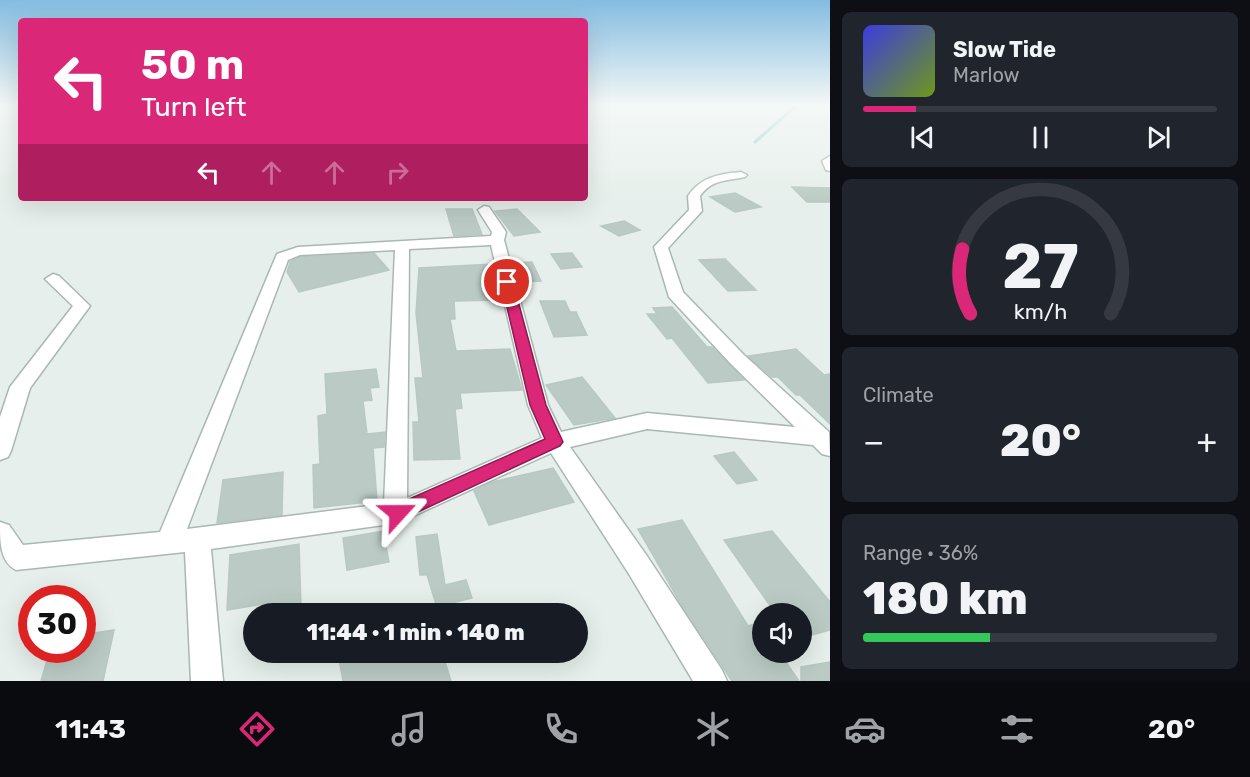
<!DOCTYPE html>
<html lang="en">
<head>
<meta charset="utf-8">
<style>
  :root { --surface:#171b24; --page:#20242c; --text:#f1f3f6; --muted:#9ea1a6; --line:#363941; --accent:#db2777 }
  body { margin:0; font-family:Rubik,sans-serif; background:var(--page); color:var(--text); height:100vh; display:flex; flex-direction:column; font-size:22px; white-space:nowrap }
  * { box-sizing:border-box; margin:0 }
  p { font-size:20px; color:var(--muted) }
  .icon { flex:none; width:33px; height:33px; fill:none; stroke:currentColor; stroke-width:2; stroke-linecap:round; stroke-linejoin:round }
  .map { position:relative; flex:1; overflow:hidden }
  .panel { display:flex; flex-direction:column; gap:12px; padding:12px; background:#0d0f14; width:420px }
  .panel>* { flex:none }
  .guide { position:absolute; left:18px; top:18px; width:570px; height:183px; border-radius:6px; box-shadow:0 6px 24px #0002; background:#db2777; color:#fff; overflow:hidden }
  .fabs { position:absolute; left:752px; top:603px; display:grid; gap:12px }
  .fabs a { display:grid; place-items:center; width:60px; height:60px; border-radius:50%; background:var(--surface); box-shadow:0 6px 24px #0002; font-size:30px }
  .speed { position:absolute; left:18px; top:585px; display:flex; gap:12px; font-size:30px; font-weight:700; text-align:center }
  .speed>* { display:grid; place-content:center; width:78px; height:78px; border-radius:50%; background:var(--surface); box-shadow:0 6px 24px #0002; line-height:1 }
  .speed .limit { border:9px solid #d22; background:#fff; color:#111 }
  .pin { position:absolute; display:grid; place-items:center; width:51px; height:51px; color:#fff; margin:-26px; border:3px solid #fff; border-radius:50%; box-shadow:0 2px 6px #0007 }
  .me { position:absolute; width:66px; margin:-33px; rotate:66deg; stroke-linejoin:round; filter:drop-shadow(0 0 4px #0008) }
  .turn { display:flex; align-items:center; gap:21px; height:126px; padding:0 24px; font-size:27px }
  .turn .icon { width:78px; height:78px; stroke-width:2.5 }
  .turn b { display:block; font-size:42px; line-height:51px }
  .lanes { display:flex; align-items:center; height:57px; padding:0 24px; background:#0003; justify-content:center; gap:30px; direction:ltr }
  .lanes .off { opacity:.35 }
  .big { font-size:45px; font-weight:800; line-height:1.1 }
  .panel .tile { flex:1; display:flex; flex-direction:column; justify-content:center; gap:9px; min-width:0; padding:0 21px; border-radius:9px; background:var(--page) }
  .panel .dial { align-items:center; gap:0 }
  .dial svg { height:156px; overflow:visible; fill:none; stroke:var(--line); stroke-width:7; stroke-linecap:round; text-anchor:middle }
  .dial text { fill:var(--text); stroke:none }
  .song { display:flex; align-items:center; gap:18px }
  .cover { width:72px; height:72px; border-radius:9px; background:linear-gradient(135deg,hsl(240 70% 55%),hsl(80 70% 35%)) }
  .played { height:6px; border-radius:3px; background:linear-gradient(90deg,var(--accent) 15%,var(--line) 15%) }
  .keys { display:flex; justify-content:space-around; direction:ltr }
  .heat { display:flex; justify-content:space-between; align-items:center; font-size:33px; direction:ltr }
  .charge { height:9px; border-radius:4px; background:linear-gradient(90deg,#34c759 36%,var(--line) 0) }
  .trip { position:absolute; left:243px; top:603px; width:345px; height:60px; border-radius:30px; background:var(--surface); box-shadow:0 6px 24px #0002; font-weight:800; line-height:60px; text-align:center }
  .dock { display:flex; height:96px; justify-content:space-around; align-items:center; background:#090b0e; color:var(--muted) }
  .dock .icon { width:42px; height:42px }
  .dock .current { color:var(--accent) }
  .dock b { font-size:27px; color:var(--text) }
  main { display:flex; flex:1; min-height:0 }
  .map>svg:first-child { display:block }
  .lines { fill:none; stroke-linecap:round; stroke-linejoin:round }
  .stream { stroke:#8ec9d4; stroke-width:3 }
  .building { fill:#bbcac4; stroke:#b8c9c2; stroke-width:1.5 }
  .street-casing { stroke:#a8b8b2; stroke-width:3 }
  .street { fill:#fff; fill-rule:evenodd }
  .route { fill:#db2777; stroke:#8e194d; stroke-width:1.5 }
</style>
</head>
<body>
<main>
<div class="map">
<svg width="830" height="681" viewBox="0 0 830 681">
  <rect width="100%" height="100%" fill="#e6efeb"/>
  <g class="lines">
    <path class="stream" d="M755,142L796,106"/>
  </g>
  <path class="building" d="M792,187L830,188V202H807Z
    M735,193L761,207L735,212L710,197Z
    M446,209H472L482,234L454,236Z
    M517,209L540,232L514,236L495,211Z
    M624,221L640,230L619,236L601,226Z
    M374,253L389,270L299,292L287,272L290,262L300,257Z
    M572,253L582,267L561,269L551,254Z
    M725,259L756,290L728,291L699,260Z
    M532,262L541,281L517,282L512,263Z
    M493,264L501,300L454,301L455,319H450L456,351L510,349L522,390L460,393L462,408L455,409L460,459L414,460L413,422H419L415,378H423L416,313L419,268Z
    M540,301H565L570,312H576L587,335L554,337Z
    M672,307L707,347H712L744,380L708,383L672,338L667,339L647,314H657L653,308Z
    M796,349L824,375L830,374V424L800,395H796L778,377H772L748,356Z
    M376,369L379,387L370,388L372,400L363,401L367,434L385,432L384,447L373,448L377,501L314,508L313,465L320,464L318,416L327,414L325,374Z
    M582,377L615,418L574,425L546,385Z
    M734,452L757,480L737,484L714,456Z
    M553,468L574,502L489,525L474,491L492,482Z
    M283,472L282,515L217,523L223,480Z
    M682,520L748,626L762,622V652H779L799,681H732L681,604L638,529Z
    M383,531L389,562L347,570L343,538Z
    M772,531L830,602V630L801,638V614H776L724,540Z
    M437,534L445,585L466,580L472,598L448,604L449,614H439L427,575H420L416,537Z
    M299,544L301,609L280,614H264V604L227,610L230,555Z
    M114,630L103,681H41L50,650H82V635Z
    M361,652H442L451,681H343L339,659Z
    M830,662V681H801V667Z"/>
  <g class="lines">
    <g class="street-casing">
      <path id="street" d="M830,156V171L826,170L822,161Z
        M741,172L747,175L745,177C727,181 712,179 700,196L702,211L668,248L683,292L744,355L829,432L830,456L822,454L813,445L647,429L570,447L647,556L722,670L727,681H693L629,574L551,453L398,523L211,549L223,681H191L185,552L16,570C0,562 0,542 0,522L9,525L23,545L160,532L277,254L298,247L491,236L492,232L478,210L484,206L489,207L506,232L504,240L548,405L561,432L647,413L795,427L730,363L669,297L654,247L689,210L688,196C701,177 718,174 741,172ZM491,245L528,405L542,438L407,498L409,249ZM395,250L384,504L187,529L288,260L300,255Z
        M53,274L59,276L90,306L30,388L11,451L8,457L0,460V417L10,387L73,306L45,279Z"/>
    </g>
    <use href="#street" class="street"/>
  </g>
  <linearGradient id="sky" x2="0" y2="1"><stop stop-color="#84bce0"/><stop offset="0.52" stop-color="#f4f8f6"/><stop offset="1" stop-color="#f4f8f6" stop-opacity="0"/></linearGradient>
  <rect width="830" height="202" fill="url(#sky)"/>
  <path class="route" d="M507,278L513,282L546,405L563,442L560,446L405,518L398,520L391,518L389,513L391,507L545,439L530,405L501,282Z"/>
</svg>
<div class="fabs">
<a><svg class="icon" aria-label="sound" viewBox="0 0 24 24"><path d="M4 9h4l5-4v14l-5-4H4zM17 9q2 3 0 6"/></svg></a>
</div>
<div class="speed"><div class="limit">30</div></div>
<div class="pin" style="left:507px;top:282px;background:#d93025"><svg class="icon" aria-label="arrive" viewBox="0 0 24 24"><path d="M6 21V4h12l-3 4 3 4H6"/></svg></div>
<svg class="me" style="left:398px;top:513px" viewBox="-20 -20 40 40"><path d="M0-17L14 15 0 8-14 15z" fill="#db2777" stroke="#fff" stroke-width="4"/></svg>
<div class="trip">11:44 · 1 min · 140 m</div>
<div class="guide">
<div class="turn"><svg class="icon" aria-label="left" viewBox="0 0 24 24"><path d="M17 20v-9H6M10 6l-5 5 5 5"/></svg><div><b>50 m</b>Turn left</div></div>
<div class="lanes"><svg class="icon" aria-label="left" viewBox="0 0 24 24"><path d="M17 20v-9H6M10 6l-5 5 5 5"/></svg><svg class="icon off" aria-label="ahead" viewBox="0 0 24 24"><path d="M12 20V5M6 11l6-6 6 6"/></svg><svg class="icon off" aria-label="ahead" viewBox="0 0 24 24"><path d="M12 20V5M6 11l6-6 6 6"/></svg><svg class="icon off" aria-label="right" viewBox="0 0 24 24"><path d="M7 20v-9h11M14 6l5 5-5 5"/></svg></div>
</div>
</div>
<section class="panel">
<div class="tile">
<div class="song"><i class="cover"></i><div><b>Slow Tide</b><p>Marlow</p></div></div>
<div class="played"></div>
<div class="keys"><svg class="icon" aria-label="previous" viewBox="0 0 24 24"><path d="M18 5L8 12l10 7zM5 5v14"/></svg><svg class="icon" aria-label="pause" viewBox="0 0 24 24"><path d="M8 5v14M16 5v14"/></svg><svg class="icon" aria-label="next" viewBox="0 0 24 24"><path d="M6 5l10 7-10 7zM19 5v14"/></svg></div>
</div>
<div class="tile dial"><svg viewBox="0 0 100 80">
<path d="M14 69A42 42 0 1 1 86 69"/>
<path d="M14 69A42 42 0 0 1 10 36" stroke="#db2777"/>
<text x="50" y="56" font-size="32" font-weight="700">27</text>
<text x="50" y="72" font-size="11">km/h</text>
</svg></div>
<div class="tile"><p>Climate</p>
<div class="heat"><a>−</a><b class="big">20°</b><a>+</a></div>
</div>
<div class="tile"><p>Range · 36%</p><b class="big">180 km</b><div class="charge"></div></div>
</section>
</main>
<nav class="dock">
<b>11:43</b>
<svg class="icon current" aria-label="directions" viewBox="0 0 24 24"><path d="M12 3l9 9-9 9-9-9zM9 14v-3h6M13 9l2 2-2 2"/></svg>
<svg class="icon" aria-label="music" viewBox="0 0 24 24"><path d="M9 18V5l10-2v13"/><circle cx="6" cy="18" r="3"/><circle cx="16" cy="16" r="3"/></svg>
<svg class="icon" aria-label="phone" viewBox="0 0 24 24"><path d="M5 4h4l2 5-3 2q2 4 5 5l2-3 5 2v4C11 20 4 13 5 4z"/></svg>
<svg class="icon" aria-label="climate" viewBox="0 0 24 24"><path d="M12 3v18M4 7l16 10M4 17L20 7"/></svg>
<svg class="icon" aria-label="car" viewBox="0 0 24 24"><path d="M5 17H2v-5l4-1 3-4h7l3 4 3 1v5h-3M9 17h6M6 11h13"/><circle cx="7" cy="17" r="2"/><circle cx="17" cy="17" r="2"/></svg>
<svg class="icon" aria-label="filters" viewBox="0 0 24 24"><path d="M4 7h16M4 17h16"/><circle cx="9" cy="7" r="2"/><circle cx="15" cy="17" r="2"/></svg>
<b>20°</b>
</nav>
</body>
</html>
